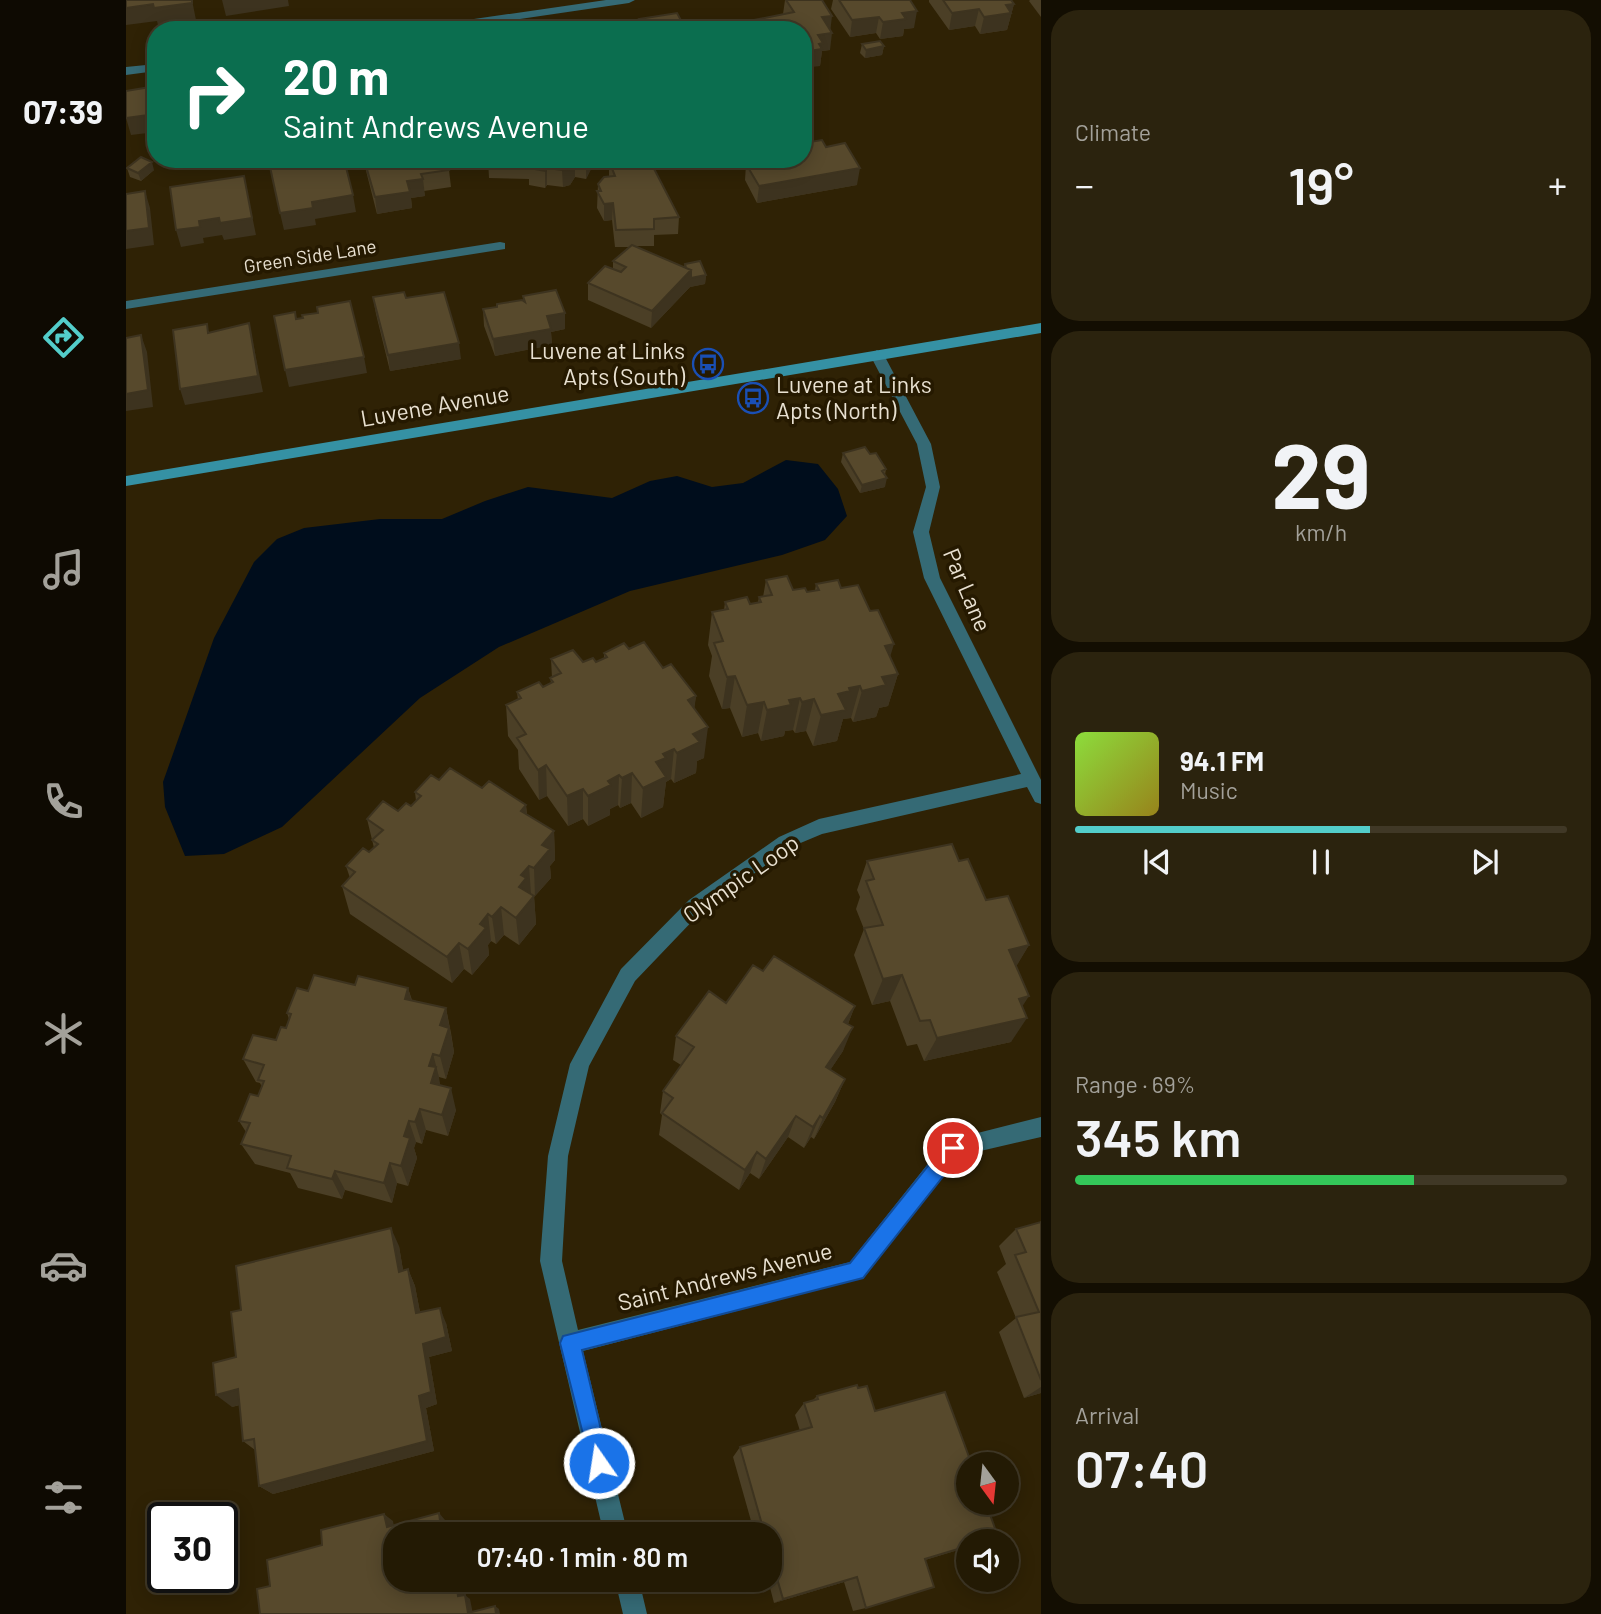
<!DOCTYPE html>
<html lang="en">
<head>
<meta charset="utf-8">
<style>
  :root { --surface:#231a04; --page:#2b230e; --text:#f1f3f6; --muted:#a3a19a; --line:#403826; --accent:#53cdca }
  body { margin:0; font-family:Barlow,sans-serif; background:var(--page); color:var(--text); height:100vh; display:flex; flex-direction:column; font-size:26px; white-space:nowrap }
  * { box-sizing:border-box; margin:0 }
  p { font-size:23px; color:var(--muted) }
  .icon { flex:none; width:38px; height:38px; fill:none; stroke:currentColor; stroke-width:2; stroke-linecap:round; stroke-linejoin:round }
  .map { position:relative; flex:1; overflow:hidden }
  .sheet { display:flex; flex-direction:column; gap:10px; padding:10px; background:#130e02; width:560px }
  .sheet>* { flex:none }
  .top-card { position:absolute; left:21px; top:21px; width:665px; height:147px; border-radius:28px; box-shadow:0 4px 18px #0003,0 0 0 2px var(--line); background:#0b6e4f; color:#fff; overflow:hidden }
  .needle { width:46px; rotate:165deg }
  .buttons { position:absolute; left:830px; top:1452px; display:grid; gap:14px }
  .buttons a { display:grid; place-items:center; width:63px; height:63px; border-radius:50%; background:var(--surface); box-shadow:0 4px 18px #0003,0 0 0 2px var(--line); font-size:35px }
  .speed { position:absolute; left:21px; top:1502px; display:flex; gap:14px; font-size:35px; font-weight:700; text-align:center }
  .speed>* { display:grid; place-content:center; width:91px; height:91px; border-radius:50%; background:var(--surface); box-shadow:0 4px 18px #0003,0 0 0 2px var(--line); line-height:1 }
  .speed .limit { border:4px solid #111; border-radius:10px; background:#fff; color:#111 }
  .pin { position:absolute; display:grid; place-items:center; width:60px; height:60px; color:#fff; margin:-30px; border:4px solid #fff; border-radius:50%; box-shadow:0 2px 7px #0007 }
  .me { position:absolute; width:77px; margin:-38px; rotate:347deg; stroke-linejoin:round; filter:drop-shadow(0 0 5px #0008) }
  .turn { display:flex; align-items:center; gap:24px; height:147px; padding:0 21px; font-size:32px }
  .turn .icon { width:91px; height:91px; stroke-width:2.5 }
  .turn b { display:block; font-size:49px; line-height:60px }
  .big { font-size:52px; font-weight:600; line-height:1.1 }
  .sheet .card { flex:1; display:flex; flex-direction:column; justify-content:center; gap:10px; min-width:0; padding:0 24px; border-radius:28px; background:var(--page) }
  .sheet .dial { align-items:center; gap:0 }
  .dial b { font-size:91px; line-height:1 }
  .song { display:flex; align-items:center; gap:21px }
  .cover { width:84px; height:84px; border-radius:10px; background:linear-gradient(135deg,hsl(90 70% 55%),hsl(50 70% 35%)) }
  .played { height:7px; border-radius:4px; background:linear-gradient(90deg,var(--accent) 60%,var(--line) 60%) }
  .keys { display:flex; justify-content:space-around; direction:ltr }
  .heat { display:flex; justify-content:space-between; align-items:center; font-size:38px; direction:ltr }
  .charge { height:10px; border-radius:5px; background:linear-gradient(90deg,#34c759 69%,var(--line) 0) }
  .trip { position:absolute; left:257px; top:1522px; width:399px; height:70px; border-radius:28px; background:var(--surface); box-shadow:0 4px 18px #0003,0 0 0 2px var(--line); font-weight:600; line-height:70px; text-align:center }
  main { display:flex; flex:1; min-height:0 }
  .menu { display:flex; flex-direction:column; width:126px; justify-content:space-around; align-items:center; background:#0e0a02; color:var(--muted) }
  .menu .icon { width:49px; height:49px }
  .menu .selected { color:var(--accent) }
  .menu b { font-size:32px; color:var(--text) }
  .map>svg:first-child { display:block }
  .water { fill:#000d1c }
  .lines { fill:none; stroke-linecap:round; stroke-linejoin:round }
  .street { fill:#356a75; fill-rule:evenodd }
  .secondary { fill:#3591a4; fill-rule:evenodd }
  .wall { fill:#4b3f26 }
  .shaded-wall { fill:#3d331f }
  .building { fill:#57492c; stroke:#3d331f; stroke-width:2 }
  .route { fill:#1a73e8; stroke:#114b97; stroke-width:2 }
  .labels { text-anchor:middle; stroke-width:7; stroke-linejoin:round; paint-order:stroke }
  .far-street-label { font-size:19px; fill:#e9e1d1; stroke:#251900 }
  .poi-label { font-size:23px; fill:#e9e1d1; stroke:#251900; text-anchor:end }
  .street-label { font-size:23px; fill:#e9e1d1; stroke:#251900 }
</style>
</head>
<body>
<main>
<nav class="menu">
<b>07:39</b>
<svg class="icon selected" aria-label="directions" viewBox="0 0 24 24"><path d="M12 3l9 9-9 9-9-9zM9 14v-3h6M13 9l2 2-2 2"/></svg>
<svg class="icon" aria-label="music" viewBox="0 0 24 24"><path d="M9 18V5l10-2v13"/><circle cx="6" cy="18" r="3"/><circle cx="16" cy="16" r="3"/></svg>
<svg class="icon" aria-label="phone" viewBox="0 0 24 24"><path d="M5 4h4l2 5-3 2q2 4 5 5l2-3 5 2v4C11 20 4 13 5 4z"/></svg>
<svg class="icon" aria-label="climate" viewBox="0 0 24 24"><path d="M12 3v18M4 7l16 10M4 17L20 7"/></svg>
<svg class="icon" aria-label="car" viewBox="0 0 24 24"><path d="M5 17H2v-5l4-1 3-4h7l3 4 3 1v5h-3M9 17h6M6 11h13"/><circle cx="7" cy="17" r="2"/><circle cx="17" cy="17" r="2"/></svg>
<svg class="icon" aria-label="filters" viewBox="0 0 24 24"><path d="M4 7h16M4 17h16"/><circle cx="9" cy="7" r="2"/><circle cx="15" cy="17" r="2"/></svg>
</nav>
<div class="map">
<svg width="915" height="1614" viewBox="0 0 915 1614">
  <rect width="100%" height="100%" fill="#2f2205"/>
  <path class="water" d="M660,460L692,464L712,489L721,516L699,540L656,555L504,591L373,647L294,698L156,827L98,854L59,856L39,807L37,782L88,638L128,562L151,539L178,528L254,519H316L359,501L402,487L486,498L524,481L551,476L586,487L617,483Z"/>
  <g class="lines">
    <path class="street" d="M480,0H509L503,3L319,30H287L293,27Z
      M30,64V71L0,75V67Z
      M374,242L379,243V249L0,309V301Z
      M751,350L758,355L805,444L814,487L803,532L814,578L915,780V804L909,802L901,787L696,834L665,847L575,912L509,981L463,1066L442,1156L436,1261L452,1330L724,1262L820,1141L915,1117V1137L833,1156L737,1278L457,1351L502,1535H478L414,1261L422,1156L444,1064L495,969L563,900L653,837L693,819L895,774L798,578L787,532L800,487L791,444L744,355Z
      M489,1580H513L521,1614H497Z"/>
    <path class="secondary" d="M915,323V333L0,486V476Z"/>
  </g>
  <path class="wall" d="M659,0H696L704,29V50L696,51L694,66L677,30H622L623,21L657,14Z
    M707,0H784L788,28L778,29L777,36L754,39L750,33L724,37L705,9Z
    M803,0H885L888,4L881,30L854,34L849,26L823,30L803,2Z
    M904,0H915V17L903,1Z
    M513,19L558,26L604,30H513Z
    M736,44L758,46L756,55L739,58L734,53Z
    M700,147L731,185L631,203L619,180L620,164L677,159Z
    M237,159H319L323,170L325,187L298,191L299,196L285,198L286,208L251,214Z
    M362,159H470L460,179L449,177L444,185L437,187L421,185L419,188L403,185V179L363,178Z
    M483,161L506,165L553,217L552,234L528,235V246H508L558,267L559,264L580,275L579,284L564,287L525,328L462,300V283L487,269V261L504,247H489L486,220L478,221L471,208L472,184L483,176Z
    M1,168L28,170L15,181L4,177Z
    M397,296L439,329L425,332L426,345L369,356L358,326L357,309L371,307V304L397,300Z
    M247,297L280,298L335,359L264,371L250,314Z
    M717,453L760,469L759,475V487L734,493L715,462Z
    M640,580L667,590L681,592L689,590L690,584L715,588L764,657L772,674L762,706L753,708L750,717L727,722L725,718L717,719L711,741L687,746L680,731L669,733L667,730L659,731L658,736L635,741L632,733L616,737L604,708L596,709L583,676L586,656L582,645L586,612L598,610L599,602L624,604L632,602L633,597H637Z
    M503,649L537,668L570,696L568,708L578,758L571,761L570,773L548,783L545,779L540,782L537,807L515,818L505,803L494,808L492,805L484,809V815L462,826L457,819L442,826L421,796L413,800L393,769L392,750L382,736L380,705L392,700L391,692L417,687L425,683L424,678H426L425,659L457,662H470L478,659V653Z
    M313,780L356,788L400,805L401,814L428,831L429,860L424,866L425,878L409,896L405,894L408,896L410,924L393,945L378,935L370,944L365,941L362,945L363,955L346,975L338,969L326,983L224,914L216,886L224,878L220,866L243,852L248,848L241,819L272,811L285,806L290,801L289,792Z
    M741,861H833L860,900L903,945L890,966L896,1006L885,1042L798,1061L791,1044L781,1046L764,1001L746,1005L728,955L738,929L730,909L734,897L731,890Z
    M637,971L729,1006L722,1024L717,1051L704,1070L719,1079L709,1102L688,1139L685,1137L678,1148L662,1137L633,1179L624,1173L613,1190L533,1135L536,1115L534,1113L537,1091L555,1065L547,1060L550,1036L600,1003Z
    M229,985L282,988L286,1000L320,1008L325,1033L328,1052L320,1079L313,1077L312,1078L314,1085L330,1110L322,1136L300,1130L296,1144L290,1142L288,1148L291,1158L282,1186L271,1183L266,1203L219,1190L216,1199L172,1188L164,1173L129,1164L115,1144L120,1132L113,1121L132,1096L136,1087L134,1083L130,1082L117,1059L150,1040L160,1028L163,1019L161,1013L182,991Z
    M915,1222V1393L898,1398L873,1332L890,1318L871,1272L880,1264L873,1246L890,1229Z
    M273,1246L277,1270L282,1269L289,1286L294,1312L320,1323L326,1351L303,1357L311,1404L300,1408L308,1451L147,1494L133,1486L129,1450L117,1441L114,1405L106,1407L115,1310Z
    M732,1388L749,1411L842,1547L799,1560L740,1608L727,1611L718,1582L648,1603L642,1580H644V1535H629L607,1457L614,1447L674,1431L669,1415L678,1403L686,1401L691,1396Z"/>
  <path class="shaded-wall" d="M66,0L70,20L32,25L31,21L0,25V8Z
    M96,0H162L163,6L100,16Z
    M888,4L881,30L854,34L858,17L880,5Z
    M853,9L849,26L823,30L826,13Z
    M791,11L788,28L778,29L777,36L754,39L757,22L776,13Z
    M706,16L704,33L696,17Z
    M753,17L750,33L724,37L726,20Z
    M706,33L704,50L696,51L694,66L677,68V52L692,35Z
    M758,46L756,55L739,58L740,50Z
    M30,114V132L5,135L0,118Z
    M462,159H470L460,179V162Z
    M551,159H564L563,161L550,164Z
    M449,160V177L444,185L437,187L436,170Z
    M26,162L28,170L15,181L12,173Z
    M421,168V185L419,188V171Z
    M734,168L731,185L631,203L633,186Z
    M118,176L130,235L98,240L96,235L77,238L78,243L55,247L50,230Z
    M297,179L299,196L285,198L286,208L251,214L249,197L281,181Z
    M19,191L24,208L28,245L0,249V231Z
    M227,195L230,212L189,219L190,225L158,230L154,213L186,202Z
    M487,203L486,220L478,221V204Z
    M565,270L580,275L579,284L564,287L525,328L526,311Z
    M439,313V329L425,332L426,345L369,356L367,339L421,316Z
    M123,323L137,392L59,405L54,389Z
    M15,335L21,352L27,407L0,411V394Z
    M333,343L335,359L264,371L262,355Z
    M238,357L241,373L163,387L159,370Z
    M761,478L759,487L734,493L736,485Z
    M768,644L758,677L772,674L762,706L753,708L750,717L727,722L736,691L759,646Z
    M609,676L604,708L596,709L601,677Z
    M734,686L725,718L717,719L711,741L687,746L695,715L712,694L723,688Z
    M570,696L566,728L562,700Z
    M674,698L667,730L659,731L658,736L635,741L641,710L663,700Z
    M688,699L680,731L669,733L676,702Z
    M638,702L632,733L616,737L621,705Z
    M582,727L578,758L571,761L570,773L548,783L551,753L567,734Z
    M548,749L545,779L540,782L537,807L515,818L517,788L530,762L537,754Z
    M420,765L421,796L413,800L412,770Z
    M506,773L505,803L494,808L496,778Z
    M493,775L492,805L484,809V815L462,826V796L482,781Z
    M457,789V819L442,826L441,796Z
    M400,805L402,834L395,811Z
    M428,831L429,860L424,866L425,878L409,896L408,868L416,845Z
    M403,866L405,894L402,898L408,896L410,924L393,945L390,918L393,887L395,875Z
    M375,907L378,935L370,944L366,917Z
    M362,914L365,941L362,945L363,955L346,975L342,949L354,924Z
    M333,943L338,969L326,983L321,957Z
    M903,945L887,972L883,950Z
    M776,975L764,1001L746,1005L757,979Z
    M282,988L289,1013L279,999Z
    M903,996L887,1021L901,1018L885,1042L798,1061L811,1038L893,999Z
    M729,1006L719,1031L718,1022Z
    M320,1008L328,1052L320,1079L314,1056V1025Z
    M727,1027L717,1051L691,1090L700,1067Z
    M307,1054L313,1077L315,1090L305,1083L303,1066Z
    M719,1079L709,1102L688,1139L697,1118Z
    M325,1088L330,1110L322,1136L316,1115Z
    M294,1109L300,1130L296,1144L289,1122Z
    M670,1116L662,1137L633,1179L640,1159Z
    M694,1116L685,1137L678,1148L687,1127Z
    M283,1121L290,1142L288,1148L291,1158L282,1186L275,1166L278,1136Z
    M631,1152L624,1173L613,1190L619,1170Z
    M264,1163L271,1183L266,1203L258,1183Z
    M209,1171L219,1190L216,1199L206,1179Z
    M265,1228L273,1246L280,1288L273,1272Z
    M282,1269L289,1286L297,1328L290,1313Z
    M314,1308L320,1323L326,1351L303,1357L311,1404L300,1408L308,1451L147,1494L133,1486L293,1396L297,1344Z
    M915,1387V1393L898,1398Z
    M112,1389L127,1401L106,1407L90,1395Z
    M313,1513L319,1520L322,1535H316Z
    M258,1514L267,1521L269,1533L261,1527Z
    M731,1577L718,1582L648,1603L657,1599Z
    M330,1580H342L335,1582L338,1599L332,1596Z
    M339,1595L344,1599L347,1614L342,1613Z
    M369,1606L373,1609L374,1614H370Z"/>
  <path class="building" d="M0,0H66V3L28,8L27,4L0,8Z
    M660,0H696L706,16L696,17L706,33L692,35L697,43L693,44L696,49L677,52V30H628L623,21L668,12Z
    M713,0H784L791,11L776,13L780,19L757,22L753,17L726,20Z
    M817,0H885L888,4L880,5L885,13L858,17L853,9L826,13Z
    M551,13L558,26L598,20L604,30H519L513,19Z
    M489,21L493,30H458L464,29L462,25Z
    M754,41L758,46L740,50L736,44Z
    M30,86V114L0,118V91Z
    M696,140L700,147L719,143L734,168L633,186L620,164L646,159H677V143Z
    M15,157L26,162L12,173L1,168Z
    M189,159H218L227,195L186,202L187,208L154,213L144,167L178,162L179,166L190,164Z
    M238,159H319L323,170L295,174L297,179L281,181L284,192L249,197Z
    M362,159H462L460,162L449,160L444,169L436,170L421,168L419,171L403,168L406,162L362,161Z
    M494,159H503L506,165L524,161L553,217L528,219V229L490,230L487,203L478,204L471,191H475L472,184L478,177L489,176L483,161Z
    M118,176L126,218L94,223L93,218L73,221L74,227L50,230L44,187Z
    M19,191L23,228L0,231V194Z
    M506,245L565,270L526,311L462,283L479,266L495,272L500,267L487,261Z
    M574,261L580,275L565,278V270L560,268L559,264Z
    M430,290L439,313L421,316L425,329L367,339L357,309L371,307V304L396,300L399,302L397,296Z
    M278,292L280,298L318,292L333,343L262,355L247,297Z
    M224,301L238,357L159,370L148,316L169,312L170,319L177,318L176,315L192,313L191,307Z
    M123,323L132,376L54,389L47,330L81,324L82,333Z
    M15,335L22,390L0,394V338Z
    M739,447L744,454L750,453L760,469L756,471L761,478L736,485L717,453Z
    M661,576L667,590L679,588L681,592L693,590L690,584L712,580L715,588L732,585L744,611L752,610L768,644L759,646L772,674L756,677L760,685L736,691L734,686L723,688L724,691L712,694L720,710L695,715L688,699L676,702L674,698L663,700L665,705L641,710L638,702L621,705L609,676L601,677L588,643L597,641L586,612L602,609L599,602L621,597L624,604L635,602L633,597L646,595L640,580Z
    M518,642L537,668L545,664L570,696L562,700L582,727L567,734L574,742L551,753L548,749L537,754L540,758L530,762L540,777L517,788L506,773L496,778L493,775L482,781L485,785L462,796L457,789L441,796L420,765L412,770L391,738L400,734L380,705L395,698L391,692L413,682L417,687L427,682L424,678L435,673L425,659L447,650L457,662L467,658L470,662L481,657L478,653L498,643L503,649Z
    M324,768L356,788L363,781L400,805L395,811L428,831L416,845L424,849L408,868L403,866L395,875L400,878L393,887L408,896L390,918L375,907L366,917L362,914L354,924L360,928L342,949L333,943L321,957L216,886L229,872L220,866L237,848L243,852L252,844L246,840L257,830L241,819L257,801L272,811L280,803L285,806L295,796L289,792L305,775L313,780Z
    M826,844L833,861L842,859L860,900L882,896L903,945L883,950L903,996L893,999L901,1018L811,1038L804,1020L794,1021L776,975L757,979L738,928L757,925L740,881L748,879L741,861Z
    M648,956L729,1006L718,1022L727,1027L700,1067L719,1079L697,1118L694,1116L687,1127L670,1116L640,1159L631,1152L619,1170L536,1113L547,1098L537,1091L568,1047L550,1036L583,991L600,1003L627,965L637,971Z
    M188,975L229,985L232,976L282,988L279,999L320,1008L314,1025L323,1028L314,1056L307,1054L303,1066L310,1067L305,1083L325,1088L316,1115L294,1109L289,1122L283,1121L278,1136L284,1138L275,1166L264,1163L258,1183L209,1171L206,1179L161,1168L165,1156L115,1144L124,1123L113,1121L124,1094L132,1096L138,1081L132,1080L138,1065L117,1059L127,1035L150,1040L155,1027L160,1028L165,1014L161,1013L171,988L182,991Z
    M915,1222V1380L890,1317L913,1312L889,1255L900,1252L890,1229Z
    M265,1228L273,1272L282,1269L290,1313L314,1308L320,1337L297,1344L305,1392L293,1396L301,1441L133,1486L128,1439L117,1441L112,1389L90,1395L87,1363L110,1357L105,1312L115,1310L110,1266Z
    M731,1385L732,1388L741,1386L749,1411L819,1392L846,1465H842V1503H860L872,1537L857,1542H842V1546L799,1559L808,1587L740,1608L731,1577L657,1599L644,1554V1535H639L614,1447L686,1427L678,1403L692,1399L691,1396Z
    M313,1513L316,1535H270V1580H330L332,1596L339,1595L342,1613L369,1606L370,1614H134L131,1589L144,1586L141,1560L196,1545L195,1530L258,1514L261,1527Z"/>
  <path class="route" d="M827,1139L834,1142L837,1148L834,1155L737,1278L456,1350L483,1463L480,1470L473,1473L466,1470L434,1343L437,1336L724,1263L821,1142Z"/>
  <defs>
    <g id="bus-ring" transform="scale(1.575)"><circle r="9.5" fill="#251900" stroke="#1a4fb4" stroke-width="1.5"/><path d="M-5-6H5V4H4V6H2V4H-2V6H-4V4H-5ZM-3.5-4V0h7V-4ZM-3.5 1.2v1.5H-2V1.2ZM2 1.2v1.5H3.5V1.2Z" fill="#1a4fb4"/></g>
  </defs>
  <g fill-rule="evenodd">
    <use href="#bus-ring" x="582" y="364"/>
    <use href="#bus-ring" x="627" y="398"/>
  </g>
  <g class="labels">
    <g class="far-street-label">
      <text transform="translate(184 256) rotate(-9)" y="7">Green Side Lane</text>
    </g>
    <g class="poi-label">
      <text x="559" y="359">Luvene at Links<tspan x="559" dy="26">Apts (South)</tspan></text>
      <text x="650" y="393" text-anchor="start">Luvene at Links<tspan x="650" dy="26">Apts (North)</tspan></text>
    </g>
    <g class="street-label">
      <text transform="translate(309 406) rotate(-10)" y="8">Luvene Avenue</text>
      <text transform="translate(841 590) rotate(67)" y="8">Par Lane</text>
      <text transform="translate(615 879) rotate(-35)" y="8">Olympic Loop</text>
      <text transform="translate(599 1277) rotate(-14)" y="8">Saint Andrews Avenue</text>
    </g>
  </g>
</svg>
<div class="buttons">
<a><svg class="needle" viewBox="-14 -14 28 28"><path d="M0-13l5 13h-10z" fill="#e53935"/><path d="M0 13l5-13h-10z" fill="#a3a19a"/></svg></a>
<a><svg class="icon" aria-label="sound" viewBox="0 0 24 24"><path d="M4 9h4l5-4v14l-5-4H4zM17 9q2 3 0 6"/></svg></a>
</div>
<div class="speed"><div class="limit">30</div></div>
<div class="pin" style="left:827px;top:1148px;background:#d93025"><svg class="icon" aria-label="arrive" viewBox="0 0 24 24"><path d="M6 21V4h12l-3 4 3 4H6"/></svg></div>
<svg class="me" style="left:473px;top:1463px" viewBox="-20 -20 40 40"><circle r="17" fill="#1a73e8" stroke="#fff" stroke-width="3"/><path d="M0-11L8 9 0 5-8 9z" fill="#fff"/></svg>
<div class="trip">07:40 · 1 min · 80 m</div>
<div class="top-card">
<div class="turn"><svg class="icon" aria-label="right" viewBox="0 0 24 24"><path d="M7 20v-9h11M14 6l5 5-5 5"/></svg><div><b>20 m</b>Saint Andrews Avenue</div></div>
</div>
</div>
<section class="sheet">
<div class="card"><p>Climate</p>
<div class="heat"><a>−</a><b class="big">19°</b><a>+</a></div>
</div>
<div class="card dial"><b>29</b><p>km/h</p></div>
<div class="card">
<div class="song"><i class="cover"></i><div><b>94.1 FM</b><p>Music</p></div></div>
<div class="played"></div>
<div class="keys"><svg class="icon" aria-label="previous" viewBox="0 0 24 24"><path d="M18 5L8 12l10 7zM5 5v14"/></svg><svg class="icon" aria-label="pause" viewBox="0 0 24 24"><path d="M8 5v14M16 5v14"/></svg><svg class="icon" aria-label="next" viewBox="0 0 24 24"><path d="M6 5l10 7-10 7zM19 5v14"/></svg></div>
</div>
<div class="card"><p>Range · 69%</p><b class="big">345 km</b><div class="charge"></div></div>
<div class="card"><p>Arrival</p><b class="big">07:40</b></div>
</section>
</main>
</body>
</html>
